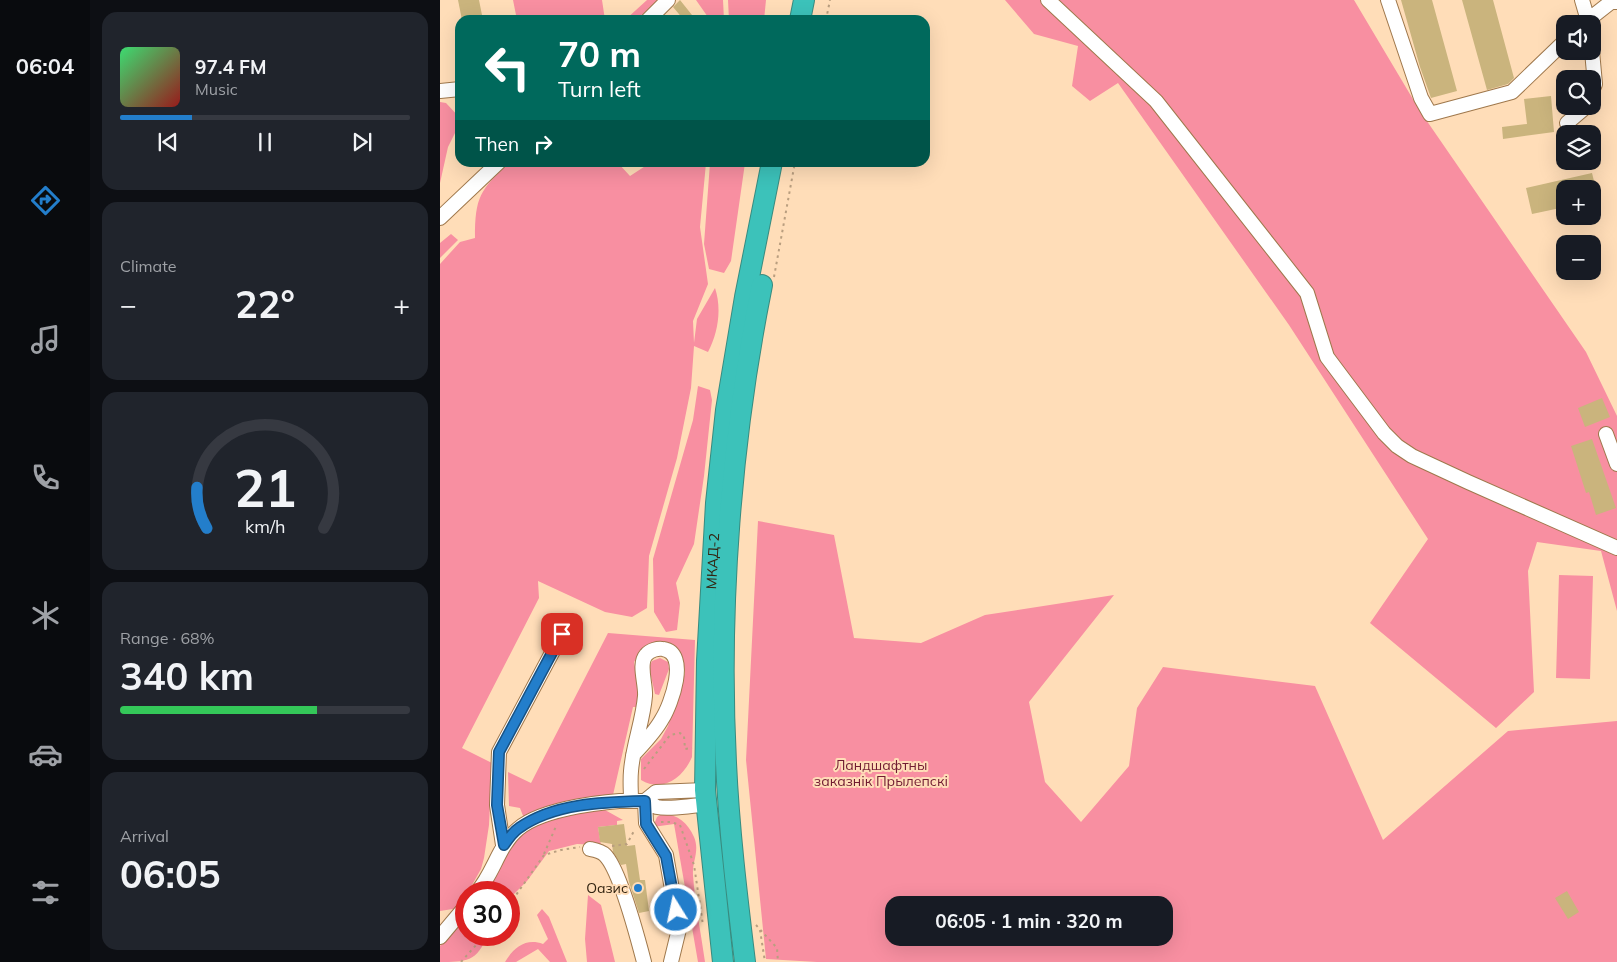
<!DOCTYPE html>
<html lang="en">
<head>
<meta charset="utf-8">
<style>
  :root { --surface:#171b24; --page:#20242c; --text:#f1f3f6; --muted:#9ea1a6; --line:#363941; --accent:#237ecb }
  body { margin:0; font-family:Mulish,sans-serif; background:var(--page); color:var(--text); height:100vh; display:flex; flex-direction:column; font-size:19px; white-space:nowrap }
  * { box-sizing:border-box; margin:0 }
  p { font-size:16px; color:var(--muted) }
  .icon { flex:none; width:28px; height:28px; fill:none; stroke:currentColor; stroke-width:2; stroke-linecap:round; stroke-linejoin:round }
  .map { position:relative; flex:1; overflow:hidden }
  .details { display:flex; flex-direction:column; gap:12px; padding:12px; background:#0d0f14; width:350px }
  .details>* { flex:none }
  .guide { position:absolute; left:15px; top:15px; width:475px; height:152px; border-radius:15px; box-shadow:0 5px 20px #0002; background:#00695c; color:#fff; overflow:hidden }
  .buttons { position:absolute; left:1116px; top:15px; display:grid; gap:10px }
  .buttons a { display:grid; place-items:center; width:45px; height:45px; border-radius:10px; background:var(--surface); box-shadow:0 5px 20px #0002; font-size:25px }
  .speed { position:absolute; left:15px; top:881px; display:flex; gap:10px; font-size:25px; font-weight:700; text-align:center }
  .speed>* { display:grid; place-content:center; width:65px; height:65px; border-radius:50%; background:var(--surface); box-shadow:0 5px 20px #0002; line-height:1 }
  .speed .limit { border:8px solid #d22; background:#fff; color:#111 }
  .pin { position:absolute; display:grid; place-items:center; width:42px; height:42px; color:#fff; margin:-21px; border-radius:10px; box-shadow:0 2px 8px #0006 }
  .me { position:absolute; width:55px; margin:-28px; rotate:350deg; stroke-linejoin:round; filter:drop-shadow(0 0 4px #0008) }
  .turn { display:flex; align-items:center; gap:18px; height:105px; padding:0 20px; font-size:22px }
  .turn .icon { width:65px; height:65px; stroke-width:2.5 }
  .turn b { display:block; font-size:35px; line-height:42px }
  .then { display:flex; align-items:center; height:48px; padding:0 20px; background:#0003; gap:10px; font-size:19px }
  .big { font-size:38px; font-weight:700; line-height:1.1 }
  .details .tile { flex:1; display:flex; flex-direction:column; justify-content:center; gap:8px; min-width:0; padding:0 18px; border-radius:15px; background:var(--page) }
  .details .dial { align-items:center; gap:0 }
  .dial svg { height:130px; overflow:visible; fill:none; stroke:var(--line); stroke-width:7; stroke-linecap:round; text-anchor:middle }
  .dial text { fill:var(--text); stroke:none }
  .song { display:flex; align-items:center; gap:15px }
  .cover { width:60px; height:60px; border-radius:8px; background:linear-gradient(135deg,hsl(140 70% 55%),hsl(0 70% 35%)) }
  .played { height:5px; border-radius:2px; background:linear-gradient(90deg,var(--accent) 25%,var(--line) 25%) }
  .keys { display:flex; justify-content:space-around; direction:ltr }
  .heat { display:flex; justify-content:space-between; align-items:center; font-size:28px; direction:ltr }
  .charge { height:8px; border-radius:4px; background:linear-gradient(90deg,#34c759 68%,var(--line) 0) }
  .trip { position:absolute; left:445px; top:896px; width:288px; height:50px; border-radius:15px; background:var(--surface); box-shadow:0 5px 20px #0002; font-weight:700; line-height:50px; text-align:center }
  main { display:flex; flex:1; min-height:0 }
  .menu { display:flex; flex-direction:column; width:90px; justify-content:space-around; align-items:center; background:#090b0e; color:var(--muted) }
  .menu .icon { width:35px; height:35px }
  .menu .current { color:var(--accent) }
  .menu b { font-size:22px; color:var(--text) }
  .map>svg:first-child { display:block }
  .green { fill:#f88fa1; fill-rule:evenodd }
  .building { fill:#cab47d }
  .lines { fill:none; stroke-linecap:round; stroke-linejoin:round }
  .minor-casing { stroke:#9f784c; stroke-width:16 }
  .highway-casing { stroke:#398b7f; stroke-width:22 }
  .path { stroke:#b99e7f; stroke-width:2; stroke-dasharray:2.5 4; stroke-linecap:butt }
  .minor { stroke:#fff; stroke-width:14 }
  .highway { stroke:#3cc2ba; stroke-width:20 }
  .route-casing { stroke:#175284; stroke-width:12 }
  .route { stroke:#237ecb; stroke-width:9 }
  .poi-dot { fill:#237ecb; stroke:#ffddb8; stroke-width:2 }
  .labels { text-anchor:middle; stroke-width:4; stroke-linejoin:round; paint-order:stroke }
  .street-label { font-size:14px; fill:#332411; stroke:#ffddb8 }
  .park-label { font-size:14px; fill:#711b32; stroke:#ffddb8 }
  .poi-label { font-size:14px; fill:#332411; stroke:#ffddb8; text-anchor:end }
</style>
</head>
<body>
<main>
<nav class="menu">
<b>06:04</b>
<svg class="icon current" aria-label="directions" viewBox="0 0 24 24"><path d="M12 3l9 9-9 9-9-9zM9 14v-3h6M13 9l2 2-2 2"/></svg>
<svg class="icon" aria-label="music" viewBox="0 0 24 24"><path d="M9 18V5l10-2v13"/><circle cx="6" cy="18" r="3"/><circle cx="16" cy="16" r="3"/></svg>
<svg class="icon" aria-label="phone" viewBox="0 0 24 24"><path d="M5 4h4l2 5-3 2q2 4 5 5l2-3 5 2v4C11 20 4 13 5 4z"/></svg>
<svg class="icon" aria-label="climate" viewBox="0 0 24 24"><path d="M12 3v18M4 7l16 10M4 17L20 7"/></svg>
<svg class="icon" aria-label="car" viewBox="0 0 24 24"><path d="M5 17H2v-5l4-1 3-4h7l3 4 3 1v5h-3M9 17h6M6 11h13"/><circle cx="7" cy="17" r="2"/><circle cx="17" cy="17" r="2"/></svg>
<svg class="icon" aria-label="filters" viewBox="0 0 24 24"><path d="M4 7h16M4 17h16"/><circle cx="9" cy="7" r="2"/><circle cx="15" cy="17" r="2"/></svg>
</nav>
<section class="details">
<div class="tile">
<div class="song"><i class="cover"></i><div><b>97.4 FM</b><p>Music</p></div></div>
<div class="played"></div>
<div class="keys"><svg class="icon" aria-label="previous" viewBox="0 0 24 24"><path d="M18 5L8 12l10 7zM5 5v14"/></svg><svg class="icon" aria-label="pause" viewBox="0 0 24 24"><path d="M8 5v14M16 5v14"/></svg><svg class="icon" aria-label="next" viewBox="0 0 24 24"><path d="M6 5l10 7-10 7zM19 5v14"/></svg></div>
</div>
<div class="tile"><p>Climate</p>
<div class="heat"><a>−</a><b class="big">22°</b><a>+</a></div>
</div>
<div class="tile dial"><svg viewBox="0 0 100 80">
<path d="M14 69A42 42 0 1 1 86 69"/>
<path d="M14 69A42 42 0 0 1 8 44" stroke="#237ecb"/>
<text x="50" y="56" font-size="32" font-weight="700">21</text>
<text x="50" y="72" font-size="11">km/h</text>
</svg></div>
<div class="tile"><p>Range · 68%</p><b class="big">340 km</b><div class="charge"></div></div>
<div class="tile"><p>Arrival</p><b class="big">06:05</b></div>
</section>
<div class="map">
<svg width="1177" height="962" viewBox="0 0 1177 962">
  <rect width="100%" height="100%" fill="#ffddb8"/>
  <path class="green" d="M73,0H162L165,20H77Z
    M207,0H218L196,20H185Z
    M256,0H283L284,20H270Z
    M288,0H326L324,20H289Z
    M565,0H914L980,111L1146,352L1177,416V611L1161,551L1097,542L1088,571L1094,692L1056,728L930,623L988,539L849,325L678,83L650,101L632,86L638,46L594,34Z
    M0,102L6,103L20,118V123L8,147L0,183Z
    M124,162L178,163L190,176L210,163H266L260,227L268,284L253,321L254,343L257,319L275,288C282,309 278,333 268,352L254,346L251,388L237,458L209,556L207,608L192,617L165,612L98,581L99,598L22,748L52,763L49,825L44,858L41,869L19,908L0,911V264L20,242L35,238C35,197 40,190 69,163Z
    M270,163H305L291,261L284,273L269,269L264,244Z
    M11,234L18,240L0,258V243Z
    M258,386L270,390L272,400L264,476L254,544L236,583L240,603L237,630L226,632L214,612L213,559L253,420Z
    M318,521L394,535L414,638L481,643L545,615L674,595L589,702L605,782L641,822L689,766L697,708L723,667L875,686L943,840L1068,731L1177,721V962H377L326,959L306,760ZM454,905H724V938H454Z
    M1119,575L1153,576L1150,679L1116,678Z
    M168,633L255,640L252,757C243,778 223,793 201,780V759L221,739L228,726L245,673L243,660L237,651L200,652L194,662L200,694V707H193L173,795L120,804L85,821L80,808L69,806L68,772L91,783Z
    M220,658L228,662L229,669L219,695L215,694L209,667L212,661Z
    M165,810L183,820L177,821V825L158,827L161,845L137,844L109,851L87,881L69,899V892H61L50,884C59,867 66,847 81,835C100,819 141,812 165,810Z
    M223,813C238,815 248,823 254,837C260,851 252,862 253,875C255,904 261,933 265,962H258L234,824L213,827L217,817Z
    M148,895L161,905L175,962H147L145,939Z
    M102,909L109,917L127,962H110L98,949L76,962H65C74,947 86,938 103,944L108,939L97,915Z
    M26,915V935H47C38,962 25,962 0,962V946Z"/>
  <path class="building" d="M18,0H39L43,20H22Z
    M240,0L256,20H244L233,7Z
    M961,0H992L1017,91L991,98L980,67Z
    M1022,0H1053L1074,78L1068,84L1047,90Z
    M1111,96L1114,132L1063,139L1062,127L1087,124L1084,99Z
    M1152,173L1156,189H1125V207L1092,214L1086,188Z
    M1162,398L1170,417L1145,427L1138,408Z
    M1152,439L1176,508L1156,515L1149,492L1146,493L1131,446Z
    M184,824L187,846L195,845L200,880H205L209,911L199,913L189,882L186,864L181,865L173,852L172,844L160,842L158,827Z
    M1127,891L1139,912L1128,919L1115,898Z"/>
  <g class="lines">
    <g class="minor-casing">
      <path id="minor" d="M608,0L716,101L867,293L887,357L944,433L957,446L972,456L1028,482L1177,548
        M948,0L981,98L990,114L1072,92L1125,41
        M1142,0L1149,24
        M208,20L228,0
        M1143,24L1171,2H1177
        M1152,51L1155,84L1152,91
        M0,91L20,89
        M1127,123L1147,106
        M0,218L59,162
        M1166,434L1177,464
        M191,801C191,791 190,781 191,771C193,745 203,721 205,696C206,684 198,664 206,655C210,650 218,648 223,649C250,653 231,705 222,719C215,732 203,744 193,755
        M205,801L206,823L226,855L239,929L231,962
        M205,801L216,792L265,790
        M63,845L57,805L59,752L122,634
        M150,849C155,850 161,851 165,855C180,870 198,939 204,962
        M37,892C54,873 58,846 78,829C102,808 172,799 203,801C208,802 212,805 217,807C231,810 251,805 266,805
        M0,937L26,906"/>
    </g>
    <g class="highway-casing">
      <g id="highway">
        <path d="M360,20L364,0"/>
        <path id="s1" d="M283,962L265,790L267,661L276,503L286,410L305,297L332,162"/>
        <path d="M305,962C297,896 289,829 286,763C278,607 291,438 322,285"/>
      </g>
    </g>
    <path class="path" d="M231,20L234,16
      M386,20L390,0
      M334,277L355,162
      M204,769L230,735L240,733L244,736L245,749L252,748
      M221,822H231L240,825L254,865L263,925
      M172,846L187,844L195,829
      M104,854L117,824
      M69,905L104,855L121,850L140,847
      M316,925L337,948L338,962
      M320,930L325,962
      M21,962L45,935"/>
    <use href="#minor" class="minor"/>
    <use href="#highway" class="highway"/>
  </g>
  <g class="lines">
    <g class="route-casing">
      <path id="route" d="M122,634L59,752L57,805L64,845C68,839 73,832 79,828C114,803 164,802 205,801L206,824L226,856L236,910"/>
    </g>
    <use href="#route" class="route"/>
  </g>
  <circle class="poi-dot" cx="198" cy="888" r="5"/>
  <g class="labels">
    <g class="street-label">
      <text dy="5" stroke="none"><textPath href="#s1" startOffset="402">МКАД-2</textPath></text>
    </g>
    <g class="park-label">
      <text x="441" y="770">Ландшафтны<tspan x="441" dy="16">заказнік Прылепскі</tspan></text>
    </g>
    <g class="poi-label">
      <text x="188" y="893">Оазис</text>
    </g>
  </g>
</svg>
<div class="buttons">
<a><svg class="icon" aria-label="sound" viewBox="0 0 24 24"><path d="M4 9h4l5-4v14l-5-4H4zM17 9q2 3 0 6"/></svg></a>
<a><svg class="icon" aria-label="search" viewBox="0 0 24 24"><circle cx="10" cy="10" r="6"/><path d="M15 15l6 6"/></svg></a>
<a><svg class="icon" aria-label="layers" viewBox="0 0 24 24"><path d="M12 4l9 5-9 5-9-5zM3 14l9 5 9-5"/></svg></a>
<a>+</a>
<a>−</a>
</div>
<div class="speed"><div class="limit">30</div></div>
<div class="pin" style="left:122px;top:634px;background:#d93025"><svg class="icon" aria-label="arrive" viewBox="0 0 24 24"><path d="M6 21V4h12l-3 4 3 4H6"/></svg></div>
<svg class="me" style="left:236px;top:910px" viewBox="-20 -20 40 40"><circle r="17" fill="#237ecb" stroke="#fff" stroke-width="3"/><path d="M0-11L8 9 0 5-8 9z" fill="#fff"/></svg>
<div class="trip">06:05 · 1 min · 320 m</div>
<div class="guide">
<div class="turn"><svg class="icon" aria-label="left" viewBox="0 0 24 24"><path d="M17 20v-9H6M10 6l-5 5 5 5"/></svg><div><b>70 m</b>Turn left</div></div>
<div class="then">Then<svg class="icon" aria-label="right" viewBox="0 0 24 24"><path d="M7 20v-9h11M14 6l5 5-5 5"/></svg></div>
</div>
</div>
</main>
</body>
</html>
